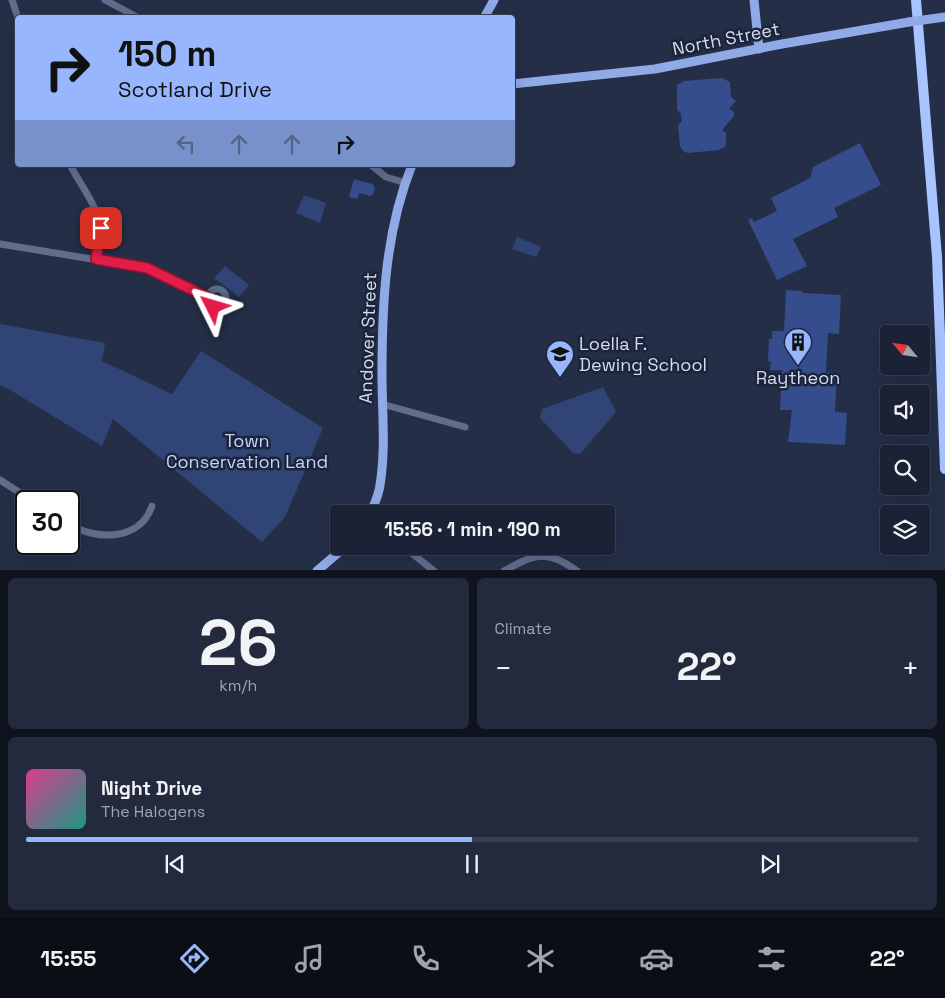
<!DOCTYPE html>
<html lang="en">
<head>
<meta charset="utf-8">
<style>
  :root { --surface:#1b2235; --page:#242a3d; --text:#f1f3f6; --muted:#a0a4ad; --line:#393f50; --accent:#98b6fd }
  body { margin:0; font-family:"Space Grotesk",sans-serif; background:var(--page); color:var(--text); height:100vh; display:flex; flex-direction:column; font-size:19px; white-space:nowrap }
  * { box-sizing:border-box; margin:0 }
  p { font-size:16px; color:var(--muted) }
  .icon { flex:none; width:28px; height:28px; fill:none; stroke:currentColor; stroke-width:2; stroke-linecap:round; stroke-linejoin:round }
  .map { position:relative; height:570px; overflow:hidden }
  .side { display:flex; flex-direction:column; gap:8px; padding:8px; background:#0f131d; flex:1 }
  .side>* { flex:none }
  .guide { position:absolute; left:15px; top:15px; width:500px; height:152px; border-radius:5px; box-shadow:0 5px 20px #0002,0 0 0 1px var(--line); background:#98b6fd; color:#111; overflow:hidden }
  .needle { width:32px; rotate:299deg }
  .controls { position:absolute; left:880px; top:325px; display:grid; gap:10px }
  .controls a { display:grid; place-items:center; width:50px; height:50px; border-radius:5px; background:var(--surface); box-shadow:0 5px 20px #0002,0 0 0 1px var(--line); font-size:25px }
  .speed { position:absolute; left:15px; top:490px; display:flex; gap:10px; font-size:25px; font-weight:700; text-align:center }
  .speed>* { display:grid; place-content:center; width:65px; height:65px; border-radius:50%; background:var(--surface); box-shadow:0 5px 20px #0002,0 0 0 1px var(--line); line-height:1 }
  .speed .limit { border:2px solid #111; border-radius:8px; background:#fff; color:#111 }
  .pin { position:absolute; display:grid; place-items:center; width:42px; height:42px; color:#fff; margin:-21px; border-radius:10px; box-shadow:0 2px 8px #0006 }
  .me { position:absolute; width:55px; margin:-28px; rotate:310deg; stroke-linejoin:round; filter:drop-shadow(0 0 4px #0008) }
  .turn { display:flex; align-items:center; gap:18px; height:105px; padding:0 20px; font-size:22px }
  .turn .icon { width:65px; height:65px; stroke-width:2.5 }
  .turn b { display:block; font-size:35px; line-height:42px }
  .lanes { display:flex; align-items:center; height:48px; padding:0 20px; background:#0003; justify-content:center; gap:25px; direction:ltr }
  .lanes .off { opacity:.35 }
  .big { font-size:38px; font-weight:700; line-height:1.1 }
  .side .tile { flex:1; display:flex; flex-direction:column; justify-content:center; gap:8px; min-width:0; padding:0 18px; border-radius:8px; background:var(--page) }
  .side .dial { align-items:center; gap:0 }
  .dial b { font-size:65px; line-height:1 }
  .song { display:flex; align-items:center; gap:15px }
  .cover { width:60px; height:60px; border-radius:8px; background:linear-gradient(135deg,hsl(330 70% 55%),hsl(170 70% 35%)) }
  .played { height:5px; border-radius:2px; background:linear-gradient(90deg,var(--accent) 50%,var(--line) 50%) }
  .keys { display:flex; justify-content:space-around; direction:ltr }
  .heat { display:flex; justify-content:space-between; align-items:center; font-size:28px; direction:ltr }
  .side .tiles { flex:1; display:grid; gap:8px; grid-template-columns:1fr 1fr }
  .tile:last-child { grid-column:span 2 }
  .trip { position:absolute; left:330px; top:505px; width:285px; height:50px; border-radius:5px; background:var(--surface); box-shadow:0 5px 20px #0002,0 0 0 1px var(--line); font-weight:700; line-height:50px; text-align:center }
  .menu { display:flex; height:80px; justify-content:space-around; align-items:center; background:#0b0e15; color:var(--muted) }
  .menu .icon { width:35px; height:35px }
  .menu .selected { color:var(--accent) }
  .menu b { font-size:22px; color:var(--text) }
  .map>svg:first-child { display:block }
  .green { fill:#304476 }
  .building { fill:#354d8d }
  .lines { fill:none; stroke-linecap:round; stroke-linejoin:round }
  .minor { stroke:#606d8b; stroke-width:7 }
  .major { stroke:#90aae8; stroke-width:9 }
  .highway { stroke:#a9c3fe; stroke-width:10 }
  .major-bridge { stroke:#90aae8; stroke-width:9 }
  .route-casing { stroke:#92132f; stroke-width:12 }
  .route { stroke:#e11d48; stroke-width:9 }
  .labels { text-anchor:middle; stroke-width:5; stroke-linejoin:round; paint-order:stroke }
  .street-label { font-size:18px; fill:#d5dcec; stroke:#1b243c }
  .poi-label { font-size:18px; fill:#d5dcec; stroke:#1b243c; text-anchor:start }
  .park-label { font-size:18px; fill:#c4d5fc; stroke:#1b243c }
</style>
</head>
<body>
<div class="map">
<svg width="945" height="571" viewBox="0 0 945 571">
  <rect width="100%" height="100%" fill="#242e47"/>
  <path class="green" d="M304,195L326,203L320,223L296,213Z
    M517,237L541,247L536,257L512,249Z
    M225,266L249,285L239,297L214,278Z
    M0,324L105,343L102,361L172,394L201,351L323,428L285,517L262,542L113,419L102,446L7,388L0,385Z
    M603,387L616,412L580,454L573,453L540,418L542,409Z"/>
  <path class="building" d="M722,78L730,82L731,97L736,101L729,109L734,112V116L722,130L726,133V146L719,150L688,153L683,151L680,146L678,125L682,121L681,114L677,110V85L684,81Z
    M860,143L881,185L834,208L838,217L793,239L807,266L777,280L748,220L752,218L754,222L777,211L771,198L810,178L813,167Z
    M354,179L373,184L375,189L373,194L370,196L359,193L357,199L349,197Z
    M786,290L802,291V293L841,295L839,334L828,333L826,372L837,373L835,412L847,413L845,445L788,442L792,410H780L782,370H770L771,362L768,361L769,339H772V331H784Z"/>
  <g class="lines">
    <path class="minor" d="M12,0L18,18
      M105,0L139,18
      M70,165C79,182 99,209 101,228C102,238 99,249 97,259
      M371,165L386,177L406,183
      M0,244L147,268L207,297
      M208 298a9 9 0 1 1 18 0a9 9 0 1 1-18 0Z
      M382,404L465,427
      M0,480L33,501
      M69,524C96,541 140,541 152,506
      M403,546L434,571
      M504,571C534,554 547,549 577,571"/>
    <path class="major" d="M754,0L759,49
      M484,18L494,0
      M512,84L655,69L782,44L909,22
      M370,514C374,505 379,495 380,485C386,449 382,411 382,375C382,304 385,232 412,165
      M317,571L346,546"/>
    <path class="highway" d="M916,0L937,257L945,469"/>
    <path class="major-bridge" d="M909,22L945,17"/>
  </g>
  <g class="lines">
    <g class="route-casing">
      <path id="route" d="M101,228L96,259L147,268L207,297L208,303L213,307"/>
    </g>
    <use href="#route" class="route"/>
  </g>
  <defs>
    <g id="building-pin" transform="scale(1.4375)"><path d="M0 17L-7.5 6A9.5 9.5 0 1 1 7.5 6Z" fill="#98b6fd" stroke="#1b243c"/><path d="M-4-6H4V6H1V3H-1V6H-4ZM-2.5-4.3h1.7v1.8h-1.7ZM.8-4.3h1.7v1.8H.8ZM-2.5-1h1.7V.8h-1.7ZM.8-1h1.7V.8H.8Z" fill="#111"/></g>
    <g id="school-pin" transform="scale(1.4375)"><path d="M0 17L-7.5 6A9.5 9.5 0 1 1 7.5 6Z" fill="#98b6fd" stroke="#1b243c"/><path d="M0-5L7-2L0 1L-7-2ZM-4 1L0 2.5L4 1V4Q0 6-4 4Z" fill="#111"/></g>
  </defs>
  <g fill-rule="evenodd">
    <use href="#building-pin" x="798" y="342"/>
    <use href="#school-pin" x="560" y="354"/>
  </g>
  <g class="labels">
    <g class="street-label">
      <text transform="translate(726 39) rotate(-11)" y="6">North Street</text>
      <text transform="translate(368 338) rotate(-88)" y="6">Andover Street</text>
    </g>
    <g class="poi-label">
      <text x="579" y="350">Loella F.<tspan x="579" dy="21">Dewing School</tspan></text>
      <text x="798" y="384" text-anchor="middle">Raytheon</text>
    </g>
    <g class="park-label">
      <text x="247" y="447">Town<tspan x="247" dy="21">Conservation Land</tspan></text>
    </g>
  </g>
</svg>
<div class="controls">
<a><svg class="needle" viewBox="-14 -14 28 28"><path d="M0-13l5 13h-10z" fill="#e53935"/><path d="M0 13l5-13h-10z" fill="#a0a4ad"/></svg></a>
<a><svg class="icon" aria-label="sound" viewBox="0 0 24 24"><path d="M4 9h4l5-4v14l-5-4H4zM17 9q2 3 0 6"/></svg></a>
<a><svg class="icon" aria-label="search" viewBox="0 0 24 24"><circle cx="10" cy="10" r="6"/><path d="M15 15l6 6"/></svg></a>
<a><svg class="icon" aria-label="layers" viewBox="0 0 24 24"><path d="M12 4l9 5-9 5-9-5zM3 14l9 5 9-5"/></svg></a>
</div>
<div class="speed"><div class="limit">30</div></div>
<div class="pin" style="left:101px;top:228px;background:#d93025"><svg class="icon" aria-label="arrive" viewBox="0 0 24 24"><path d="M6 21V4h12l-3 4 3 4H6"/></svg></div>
<svg class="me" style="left:213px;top:307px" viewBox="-20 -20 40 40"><path d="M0-17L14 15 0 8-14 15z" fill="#e11d48" stroke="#fff" stroke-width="4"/></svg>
<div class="trip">15:56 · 1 min · 190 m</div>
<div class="guide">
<div class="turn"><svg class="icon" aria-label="right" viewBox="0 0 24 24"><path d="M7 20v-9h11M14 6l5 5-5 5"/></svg><div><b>150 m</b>Scotland Drive</div></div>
<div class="lanes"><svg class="icon off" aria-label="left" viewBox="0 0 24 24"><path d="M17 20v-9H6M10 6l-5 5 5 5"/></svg><svg class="icon off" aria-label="ahead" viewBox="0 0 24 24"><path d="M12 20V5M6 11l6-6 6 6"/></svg><svg class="icon off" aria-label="ahead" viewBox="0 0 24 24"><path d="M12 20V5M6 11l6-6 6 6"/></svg><svg class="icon" aria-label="right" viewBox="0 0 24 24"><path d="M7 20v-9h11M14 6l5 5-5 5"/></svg></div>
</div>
</div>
<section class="side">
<div class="tiles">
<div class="tile dial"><b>26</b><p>km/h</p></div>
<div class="tile"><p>Climate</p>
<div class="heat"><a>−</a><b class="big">22°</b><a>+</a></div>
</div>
<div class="tile">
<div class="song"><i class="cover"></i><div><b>Night Drive</b><p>The Halogens</p></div></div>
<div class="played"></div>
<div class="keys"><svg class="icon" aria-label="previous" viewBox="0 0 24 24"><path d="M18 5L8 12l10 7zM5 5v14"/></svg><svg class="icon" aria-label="pause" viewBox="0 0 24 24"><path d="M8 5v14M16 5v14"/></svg><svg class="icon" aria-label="next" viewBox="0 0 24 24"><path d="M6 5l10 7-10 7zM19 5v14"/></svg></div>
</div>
</div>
</section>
<nav class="menu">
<b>15:55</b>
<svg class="icon selected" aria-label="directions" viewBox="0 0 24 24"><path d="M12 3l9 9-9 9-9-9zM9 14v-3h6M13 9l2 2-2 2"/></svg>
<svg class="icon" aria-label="music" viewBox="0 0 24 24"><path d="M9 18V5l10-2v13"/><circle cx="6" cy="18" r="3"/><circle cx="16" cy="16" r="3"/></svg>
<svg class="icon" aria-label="phone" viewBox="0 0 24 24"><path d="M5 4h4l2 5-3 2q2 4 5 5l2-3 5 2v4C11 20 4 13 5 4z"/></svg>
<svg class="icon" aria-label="climate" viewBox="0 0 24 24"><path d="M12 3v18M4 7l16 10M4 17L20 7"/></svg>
<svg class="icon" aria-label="car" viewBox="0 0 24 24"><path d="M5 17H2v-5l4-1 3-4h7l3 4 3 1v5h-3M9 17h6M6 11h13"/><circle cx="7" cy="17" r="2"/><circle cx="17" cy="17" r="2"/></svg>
<svg class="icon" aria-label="filters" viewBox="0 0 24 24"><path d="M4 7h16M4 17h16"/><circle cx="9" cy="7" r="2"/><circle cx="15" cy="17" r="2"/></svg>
<b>22°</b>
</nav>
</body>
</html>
